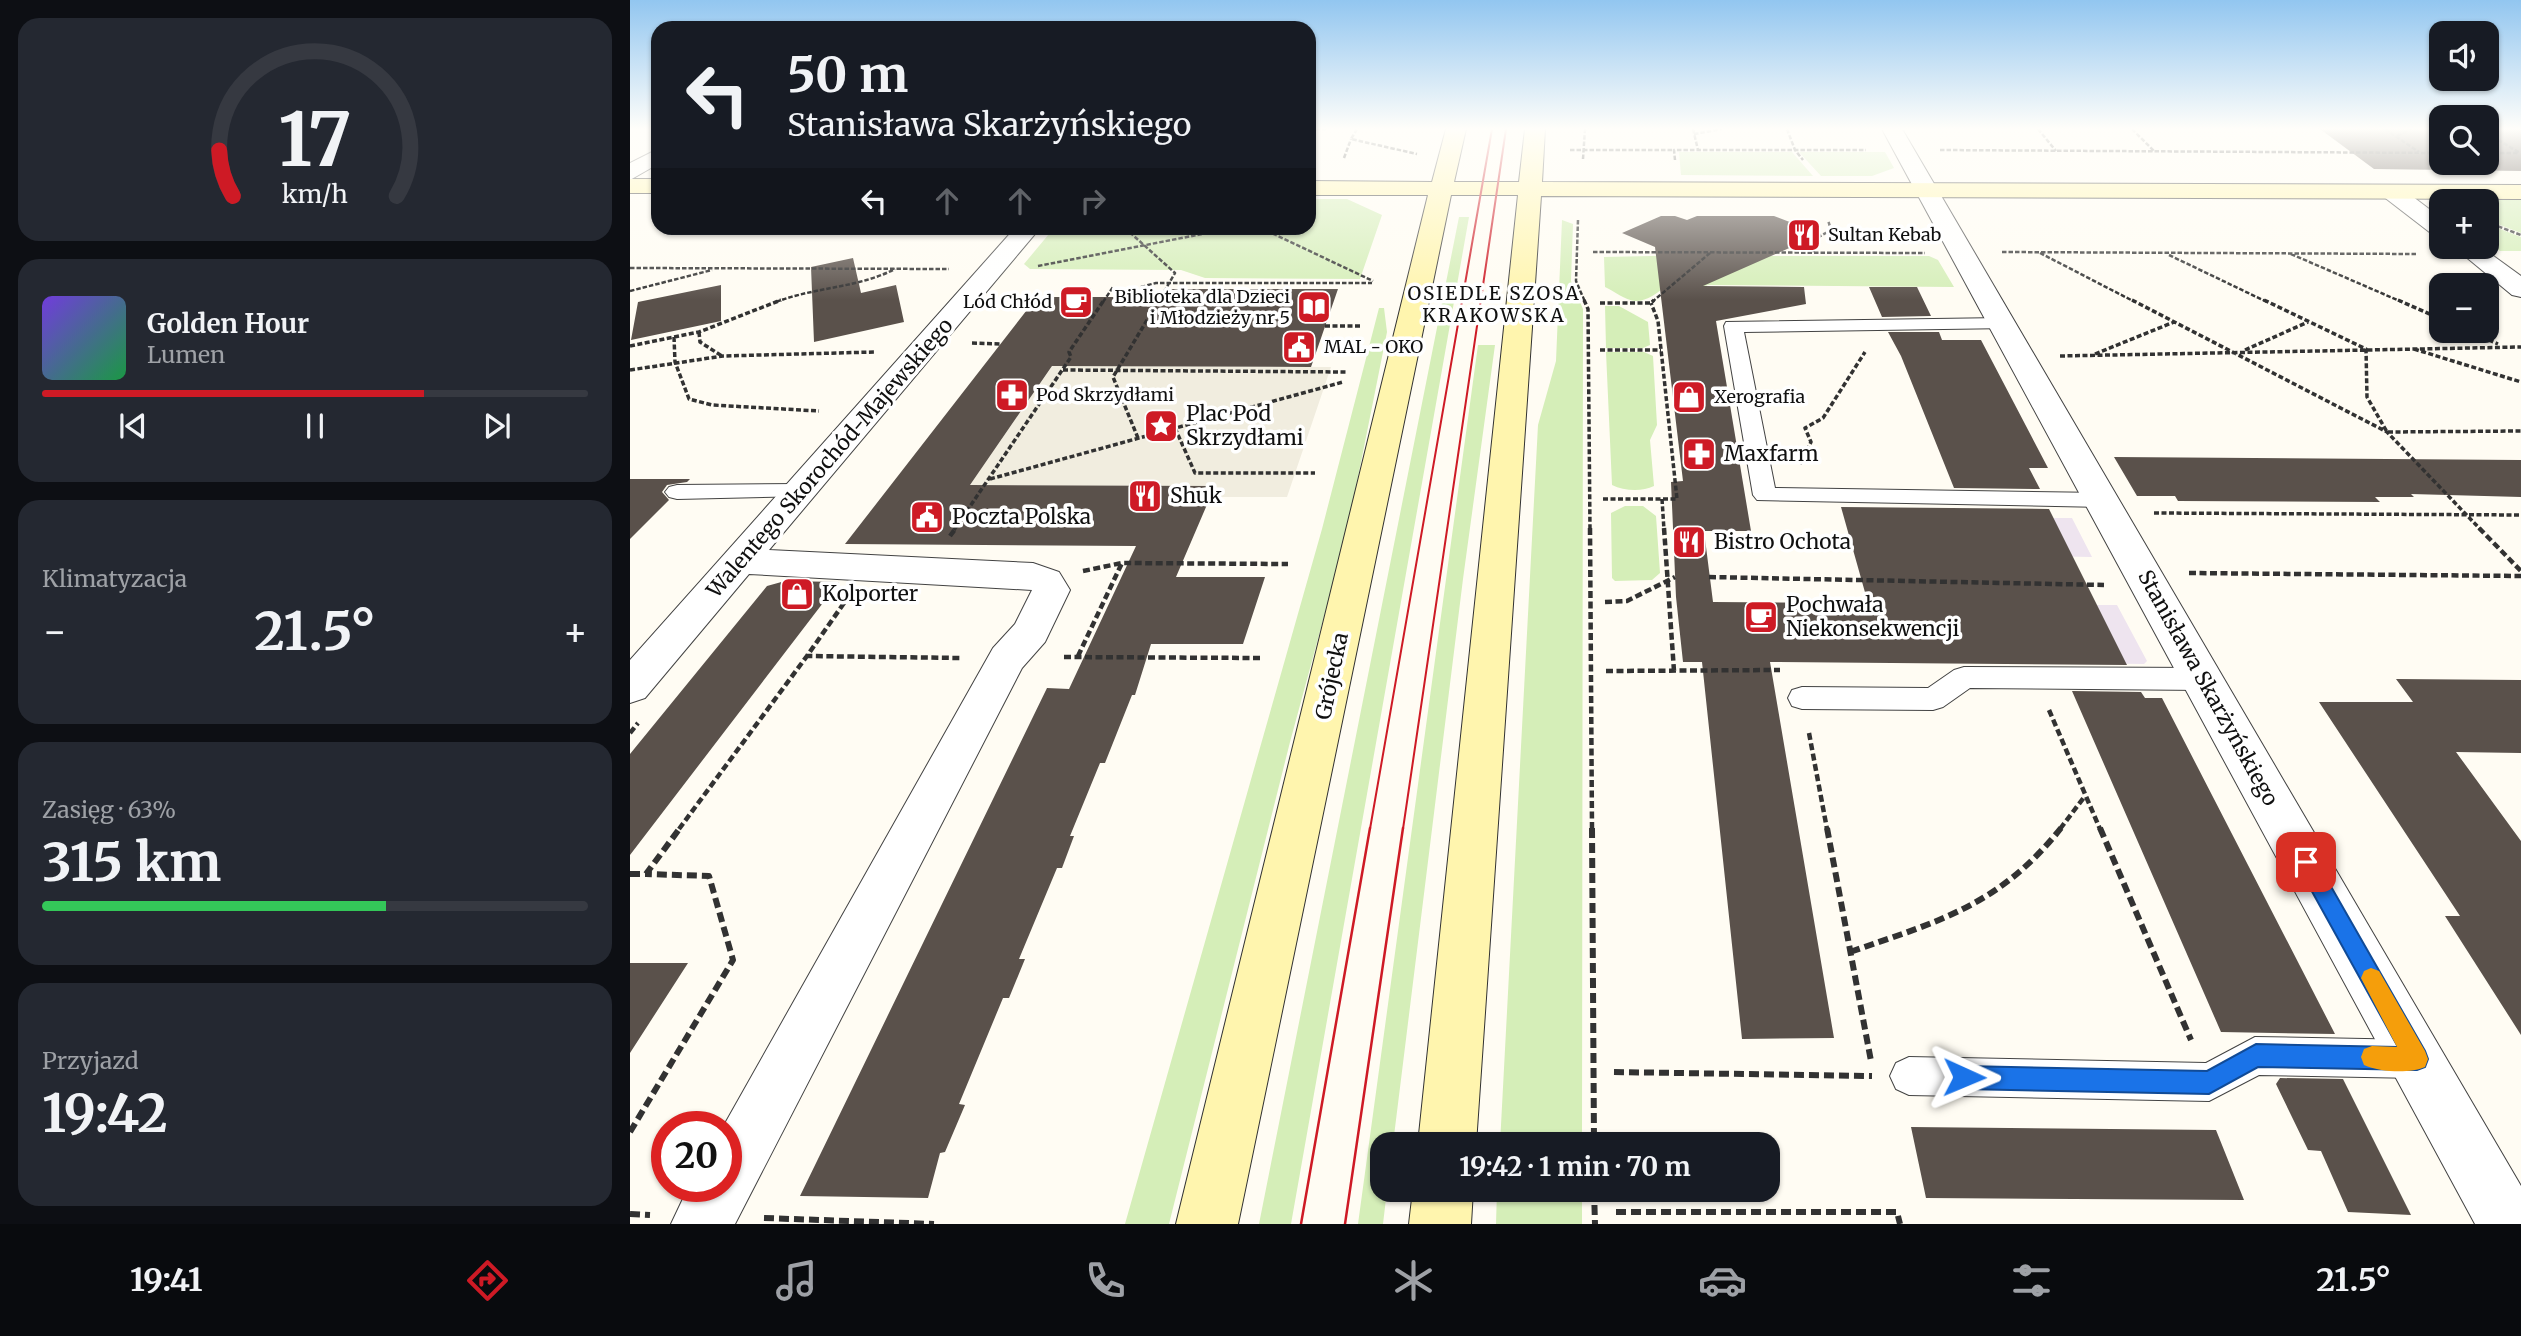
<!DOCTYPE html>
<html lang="pl">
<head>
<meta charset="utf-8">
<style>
  :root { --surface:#171b24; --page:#242831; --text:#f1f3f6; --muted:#9ea1a6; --line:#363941; --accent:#ce1a25 }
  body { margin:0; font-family:Merriweather,serif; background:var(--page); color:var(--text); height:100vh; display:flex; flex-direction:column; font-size:26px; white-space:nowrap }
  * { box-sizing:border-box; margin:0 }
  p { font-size:23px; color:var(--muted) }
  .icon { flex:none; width:38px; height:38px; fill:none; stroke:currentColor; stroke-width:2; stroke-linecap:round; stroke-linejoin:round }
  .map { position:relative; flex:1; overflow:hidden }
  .panel { display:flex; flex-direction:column; gap:18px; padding:18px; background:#0d0f14; width:630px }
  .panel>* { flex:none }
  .top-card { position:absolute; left:21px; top:21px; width:665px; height:214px; border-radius:21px; box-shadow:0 2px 5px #0004; background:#171b24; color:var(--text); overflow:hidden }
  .fabs { position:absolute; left:1799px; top:21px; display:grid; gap:14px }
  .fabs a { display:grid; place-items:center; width:70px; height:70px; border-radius:14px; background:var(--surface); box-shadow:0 2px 5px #0004; font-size:35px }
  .speed { position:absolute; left:21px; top:1111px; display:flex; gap:14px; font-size:35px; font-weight:700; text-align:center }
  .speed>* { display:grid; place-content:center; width:91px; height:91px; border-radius:50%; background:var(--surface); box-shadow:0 2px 5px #0004; line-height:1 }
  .speed .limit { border:10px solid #d22; background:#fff; color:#111 }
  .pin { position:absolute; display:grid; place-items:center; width:60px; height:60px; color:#fff; margin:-30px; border-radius:14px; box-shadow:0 4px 10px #0006 }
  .me { position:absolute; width:77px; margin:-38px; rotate:91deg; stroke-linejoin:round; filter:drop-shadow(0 0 5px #0008) }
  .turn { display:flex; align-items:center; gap:24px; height:147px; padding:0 21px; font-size:32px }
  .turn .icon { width:91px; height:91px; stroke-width:2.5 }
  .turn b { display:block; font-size:49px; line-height:60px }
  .lanes { display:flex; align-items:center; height:66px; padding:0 21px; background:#0003; justify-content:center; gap:35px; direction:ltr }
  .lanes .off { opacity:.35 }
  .big { font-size:52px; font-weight:700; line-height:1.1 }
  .panel .tile { flex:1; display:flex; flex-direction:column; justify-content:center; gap:10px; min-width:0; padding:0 24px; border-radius:21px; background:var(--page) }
  .panel .dial { align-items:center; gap:0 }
  .dial svg { height:182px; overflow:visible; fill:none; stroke:var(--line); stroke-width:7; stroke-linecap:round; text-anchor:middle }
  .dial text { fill:var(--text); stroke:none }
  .song { display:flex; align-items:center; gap:21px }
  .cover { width:84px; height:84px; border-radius:10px; background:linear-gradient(135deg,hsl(260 70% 55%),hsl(140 70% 35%)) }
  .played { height:7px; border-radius:4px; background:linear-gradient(90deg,var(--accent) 70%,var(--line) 70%) }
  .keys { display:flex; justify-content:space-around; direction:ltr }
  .heat { display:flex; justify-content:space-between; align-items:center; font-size:38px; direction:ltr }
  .charge { height:10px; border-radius:5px; background:linear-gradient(90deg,#34c759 63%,var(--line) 0) }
  .trip { position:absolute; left:740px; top:1132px; width:410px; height:70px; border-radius:21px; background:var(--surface); box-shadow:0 2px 5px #0004; font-weight:700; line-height:70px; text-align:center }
  .tab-bar { display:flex; height:112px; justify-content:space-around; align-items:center; background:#090b0e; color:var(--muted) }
  .tab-bar .icon { width:49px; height:49px }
  .tab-bar .on { color:var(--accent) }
  .tab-bar b { font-size:32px; color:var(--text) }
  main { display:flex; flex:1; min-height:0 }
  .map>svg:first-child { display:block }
  .industrial { fill:#eee4ef }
  .green { fill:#d5eeb8 }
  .plaza { fill:#f1eddf }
  .building { fill:#5a514b }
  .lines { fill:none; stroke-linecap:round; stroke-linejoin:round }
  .lane-casing { stroke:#434343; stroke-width:2 }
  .street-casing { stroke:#434343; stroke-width:2 }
  .secondary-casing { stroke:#323232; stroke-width:2 }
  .path-far3 { stroke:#323232; stroke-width:2.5; stroke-dasharray:4.5 2; stroke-linecap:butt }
  .path-far2 { stroke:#323232; stroke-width:3.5; stroke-dasharray:5 2.5; stroke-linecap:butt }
  .path-far1 { stroke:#323232; stroke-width:4.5; stroke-dasharray:7 3.5; stroke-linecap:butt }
  .path { stroke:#323232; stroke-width:6; stroke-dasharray:10 5; stroke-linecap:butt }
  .lane { fill:#fff; fill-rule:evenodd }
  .street { fill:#fff; fill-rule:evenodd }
  .secondary { fill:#fff5ae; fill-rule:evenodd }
  .tram-far1 { stroke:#ce1a25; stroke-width:2 }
  .tram { stroke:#ce1a25; stroke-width:2.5 }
  .route { fill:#1a73e8; stroke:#114b97; stroke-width:2 }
  .slow { fill:#f59e0b }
  .labels { text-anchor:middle; stroke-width:7; stroke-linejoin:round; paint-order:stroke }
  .far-poi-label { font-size:18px; fill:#101010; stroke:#fff; text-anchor:start }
  .far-neighbourhood-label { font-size:19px; letter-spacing:2px; fill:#101010; stroke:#fff }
  .poi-label { font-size:21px; fill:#101010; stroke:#fff; text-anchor:start }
  .street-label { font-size:21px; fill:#101010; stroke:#fff }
</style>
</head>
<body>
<main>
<section class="panel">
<div class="tile dial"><svg viewBox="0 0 100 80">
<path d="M14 69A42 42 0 1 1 86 69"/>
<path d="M14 69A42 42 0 0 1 8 49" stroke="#ce1a25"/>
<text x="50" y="56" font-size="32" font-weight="700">17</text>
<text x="50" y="72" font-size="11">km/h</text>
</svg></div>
<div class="tile">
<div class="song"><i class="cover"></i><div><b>Golden Hour</b><p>Lumen</p></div></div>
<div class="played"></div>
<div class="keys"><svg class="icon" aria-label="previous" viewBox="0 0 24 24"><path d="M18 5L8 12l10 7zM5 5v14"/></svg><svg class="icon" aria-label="pause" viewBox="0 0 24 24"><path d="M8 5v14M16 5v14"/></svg><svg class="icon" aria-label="next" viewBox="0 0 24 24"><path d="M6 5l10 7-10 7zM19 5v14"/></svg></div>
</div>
<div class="tile"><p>Klimatyzacja</p>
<div class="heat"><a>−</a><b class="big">21.5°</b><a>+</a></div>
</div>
<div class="tile"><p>Zasięg · 63%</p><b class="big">315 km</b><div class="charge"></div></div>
<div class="tile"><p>Przyjazd</p><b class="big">19:42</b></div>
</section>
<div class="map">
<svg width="1891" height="1224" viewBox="0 0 1891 1224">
  <rect width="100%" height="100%" fill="#fffcf3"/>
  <path class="industrial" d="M1384,518H1442L1462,557L1401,556Z
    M1409,605H1487L1517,661L1514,664L1436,663Z"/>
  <path class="green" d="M1049,152H1162L1183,176L1051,175Z
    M1169,152H1255L1264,168L1242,176H1191Z
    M679,199H717L752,215L730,279L575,278L551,270L400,269L394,264L424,228H679Z
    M1819,200H1891V233L1857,220V201Z
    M829,217H839L661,1224H629Z
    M932,220L943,224L941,281L953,309L952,1144H870L908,425L926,361Z
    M1857,224L1891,237V251H1870L1857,242Z
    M1068,255C1054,268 1025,303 1005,301C995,300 984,291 975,287L974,257Z
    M1079,256H1299L1308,260L1324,287L1078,285L1032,300Z
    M975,306H989L1018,322L1020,345L1013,348H976Z
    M749,308H754L757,332L717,532L660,742L539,1224H495L692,529Z
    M848,345H865L833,579L763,1144H752V1190H757L753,1224H728Z
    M976,352H1014L1023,356L1027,425L1020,440L1024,486C1012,492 994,491 982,485Z
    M995,506H1013L1026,516L1030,573L1022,580L985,581L982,578L981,513Z
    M867,1190H952V1224H866Z"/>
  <path class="plaza" d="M432,352L497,366L701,367L657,497H580L584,486L340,485Z"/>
  <path class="building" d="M1690,129H1811V163H1857V129H1891V171L1744,169Z
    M1031,216H1045L1057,220L1067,216H1144L1191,234L1073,286L1174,287L1176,304L1086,321L1121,531H1074L1083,602L1238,603L1211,507L1419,509L1497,665L1140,662L1204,1038L1112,1039L1072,662H1053L1046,597L1041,482L1053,481L1025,247L992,233Z
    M223,258L231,293L266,285L274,322L184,342L181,267Z
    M91,285V321L1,340L8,302Z
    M1239,287H1287L1301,316L1252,317Z
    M542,289H708L681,367L422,366L340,485L585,486L546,577H635L613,644H521L505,695H502L475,763H470L440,836H444L432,868H427L389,959H395L379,998H373L329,1104L335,1105L315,1152L310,1153L298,1198L170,1196L417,688L439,689L506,546L215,544L407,297H537Z
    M1258,332H1309L1312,340H1351L1418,468H1399L1410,489L1324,488L1271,356Z
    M1484,457L1891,460V497L1781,494L1784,497H1745L1750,502L1548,501L1545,496H1507Z
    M0,479H60L57,482L37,485L32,492L39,500L0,539Z
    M155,581L209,582L0,855V754L137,586Z
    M1766,679L1891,680V753L1826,752L1891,841V1035L1815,916H1830L1689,702H1783Z
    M1442,691L1511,692L1515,698H1532L1705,1034L1591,1032Z
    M0,963H58L0,1053Z
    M1650,1078L1713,1079L1781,1215L1718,1212L1691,1151L1678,1150L1646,1084Z
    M1281,1127L1586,1130L1614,1200L1296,1198Z"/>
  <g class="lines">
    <g class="lane-casing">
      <path id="lane" d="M1373,318L1380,320L1382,324L1380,328L1114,332L1145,488L1473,493L1481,495L1485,500L1481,505L1473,507L1127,500L1123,495L1094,326L1096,322Z
        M171,484L179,486L183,491L179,496L47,499L39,497L35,492L39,487L47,485Z
        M1334,667L1573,668L1583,672L1587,679L1583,686L1573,690L1340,688L1313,707L1303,710L1172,709L1162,706L1158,698L1162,690L1172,687L1298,688L1324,670Z
        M1625,1037L1787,1040L1800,1046L1806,1059L1800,1072L1787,1078L1629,1075L1579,1101L1279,1095L1266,1089L1260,1076L1266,1063L1279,1057L1576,1063Z"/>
    </g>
    <g class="street-casing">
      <path id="street" d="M1252,129H1272L1891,1186V1224H1845Z
        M28,149V164L0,180V163Z
        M1762,185L1770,187L1811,218V236L1802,234L1754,197L1751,192L1754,187Z
        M385,228H410L139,550L403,563L429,572L440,590L415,642L392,668L105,1224H41L59,1186H96V1127H93L363,648L385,624L402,590L119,574L15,698L0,703V660Z
        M1824,247H1851L1891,276V297L1882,295Z"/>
    </g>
    <g class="secondary-casing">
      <path id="secondary" d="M816,129H836L824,182H889L895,129H915L912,182L1891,185V199L911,196L846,1144H788L888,195H821L608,1224H546L798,195H679V181L802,182Z
        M0,179H28V193H0Z
        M783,1190H843L841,1224H779Z"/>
    </g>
    <path class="path-far3" d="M727,129L721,139L787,154
      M1063,129L1068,150
      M1157,129L1165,150L1173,160
      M1408,129L1426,151
      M1502,129L1524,151
      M1755,129L1789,152
      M1804,129H1811
      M679,130L696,129
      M1857,133L1890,153
      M1064,134L1092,129
      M1767,136L1781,129
      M940,150H1044
      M1310,150L1811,153
      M1857,153H1889
      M714,158L721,139
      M953,159L955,129
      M1045,160L1044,150H1236
      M948,220L946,281L955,302
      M1862,224L1891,235
      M495,228L545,273L528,302
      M631,228L743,281
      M963,252L1295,253
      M1184,252L1180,242L1201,230L1198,220
      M1372,252L1787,254
      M1410,253L1505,302
      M1661,254L1772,302
      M1539,255L1637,302
      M408,266L603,228
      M0,268L319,269
      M511,287L526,283H742
      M0,291L82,270
      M146,302C185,287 228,288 265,269
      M473,302L483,287
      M1022,302L1080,253"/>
    <path class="path-far2" d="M954,300L958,309L960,530
      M1502,300L1757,432L1851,530
      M1634,300L1736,349L1737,397L1757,432L1891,431
      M1768,300L1811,319
      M970,303H1021L1024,300
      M695,326H730
      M1838,331L1868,344
      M69,332L70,342L92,356
      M44,337L45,362L59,399L82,405L189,411
      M342,343L370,344
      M0,346L69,332L151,300
      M1784,349L1891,382
      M970,350H1031
      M1615,350L1678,322
      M1465,354L1544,322
      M1430,356L1891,347
      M0,370L93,356L244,352
      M433,370L716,372
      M545,428L565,473H685
      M508,438L483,377L529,300
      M1170,464L1181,442L1175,428L1193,418L1235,352
      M360,479L713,382
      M973,499H1047L1028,321L1021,303
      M1032,499L1034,530
      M1524,513L1891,515
      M324,530L441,357L439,352L474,300"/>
    <path class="path-far1" d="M960,528L962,829
      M1034,528L1044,671
      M1849,528L1891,571
      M320,536L326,528
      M453,571L492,563L658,564
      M1559,573L1891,576
      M1079,577L1474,585
      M975,602L997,601L1045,577
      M214,603L177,656L331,658
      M448,656L492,563
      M434,657L630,658
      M976,671L1150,670
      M1419,710L1470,829
      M0,733L8,723
      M1179,733L1197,829
      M49,829L177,656
      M1430,829L1455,796"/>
    <path class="path" d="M962,828L964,1144
      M1197,828L1241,1061
      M1470,828L1561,1040
      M0,874H16L50,828
      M1220,952C1309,921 1369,906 1431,828
      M984,1072L1242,1076
      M0,1132L103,960L79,876L16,874
      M964,1190L965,1224
      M986,1212H1267L1270,1224
      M0,1214L20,1215
      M134,1218L304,1224"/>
    <use href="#lane" class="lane"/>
    <use href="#street" class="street"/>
    <use href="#secondary" class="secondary"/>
    <path class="tram-far1" d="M740,829L862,129
      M773,829L876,129"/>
    <path class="tram" d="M671,1224L740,828
      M715,1224L773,828"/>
  </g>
  <linearGradient id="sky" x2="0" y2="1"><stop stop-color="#92c6f0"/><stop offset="0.43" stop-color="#fffefa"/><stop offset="1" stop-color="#fffefa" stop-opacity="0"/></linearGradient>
  <rect width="1891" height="300" fill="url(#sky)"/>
  <path class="route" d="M1676,853L1683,855L1795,1051L1798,1059L1795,1067L1787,1070L1628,1067L1579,1094L1334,1089L1326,1086L1322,1077L1326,1069L1334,1066L1577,1071L1626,1044L1768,1047L1669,868L1666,862L1669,855Z"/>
  <path class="slow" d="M1741,968L1749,971L1795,1051L1798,1059L1795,1067C1779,1074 1750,1072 1734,1065L1731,1057L1734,1049L1742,1046L1767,1047L1731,978L1734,971Z"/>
  <defs>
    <g id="restaurant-square" transform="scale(1.75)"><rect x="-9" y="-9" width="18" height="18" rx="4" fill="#ce1a25" stroke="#fff"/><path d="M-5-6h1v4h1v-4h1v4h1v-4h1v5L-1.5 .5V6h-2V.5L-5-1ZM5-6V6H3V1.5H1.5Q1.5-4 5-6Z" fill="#fff"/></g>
    <g id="cafe-square" transform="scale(1.75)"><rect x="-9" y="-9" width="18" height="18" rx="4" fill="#ce1a25" stroke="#fff"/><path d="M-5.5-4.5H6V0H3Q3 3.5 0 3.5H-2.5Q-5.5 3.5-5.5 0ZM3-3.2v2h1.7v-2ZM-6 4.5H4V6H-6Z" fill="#fff"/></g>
    <g id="library-square" transform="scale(1.75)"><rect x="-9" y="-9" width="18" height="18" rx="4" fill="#ce1a25" stroke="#fff"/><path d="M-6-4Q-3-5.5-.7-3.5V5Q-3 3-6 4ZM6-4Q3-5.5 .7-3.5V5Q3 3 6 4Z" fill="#fff"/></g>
    <g id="civic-square" transform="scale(1.75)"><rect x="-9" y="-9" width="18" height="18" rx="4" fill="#ce1a25" stroke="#fff"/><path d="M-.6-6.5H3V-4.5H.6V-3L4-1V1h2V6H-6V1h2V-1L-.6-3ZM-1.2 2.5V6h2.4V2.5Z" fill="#fff"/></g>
    <g id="pharmacy-square" transform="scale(1.75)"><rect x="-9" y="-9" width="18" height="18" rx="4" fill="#ce1a25" stroke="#fff"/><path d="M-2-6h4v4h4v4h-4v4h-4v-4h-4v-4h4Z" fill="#fff"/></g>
    <g id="shop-square" transform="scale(1.75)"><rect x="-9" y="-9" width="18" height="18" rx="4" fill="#ce1a25" stroke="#fff"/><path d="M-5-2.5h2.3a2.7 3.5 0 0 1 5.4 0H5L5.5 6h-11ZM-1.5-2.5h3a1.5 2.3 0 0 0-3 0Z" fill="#fff"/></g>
    <g id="sight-square" transform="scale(1.75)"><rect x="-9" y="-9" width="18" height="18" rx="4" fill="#ce1a25" stroke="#fff"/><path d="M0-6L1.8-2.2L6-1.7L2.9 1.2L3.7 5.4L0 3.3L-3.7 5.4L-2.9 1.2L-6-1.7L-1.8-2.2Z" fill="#fff"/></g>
  </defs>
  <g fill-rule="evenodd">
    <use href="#restaurant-square" x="1174" y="235"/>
    <use href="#cafe-square" x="446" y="302"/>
    <use href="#library-square" x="684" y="307"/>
    <use href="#civic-square" x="669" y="347"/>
    <use href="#pharmacy-square" x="382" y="395"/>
    <use href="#shop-square" x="1059" y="397"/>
    <use href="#sight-square" x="531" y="426"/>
    <use href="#pharmacy-square" x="1069" y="454"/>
    <use href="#restaurant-square" x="515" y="496"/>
    <use href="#civic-square" x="297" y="517"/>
    <use href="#restaurant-square" x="1059" y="542"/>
    <use href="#shop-square" x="167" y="594"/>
    <use href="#cafe-square" x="1131" y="617"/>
  </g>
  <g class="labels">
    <g class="far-poi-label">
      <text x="1198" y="241">Sultan Kebab</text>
      <text x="660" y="303" text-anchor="end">Biblioteka dla Dzieci<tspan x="660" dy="21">i Młodzieży nr 5</tspan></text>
      <text x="422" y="308" text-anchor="end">Lód Chłód</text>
      <text x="694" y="353">MAL - OKO</text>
      <text x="406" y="401">Pod Skrzydłami</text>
      <text x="1084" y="403">Xerografia</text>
    </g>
    <g class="far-neighbourhood-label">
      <text x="864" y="300">OSIEDLE SZOSA<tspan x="864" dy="22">KRAKOWSKA</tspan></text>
    </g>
    <g class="poi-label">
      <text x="556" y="421">Plac Pod<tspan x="556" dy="24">Skrzydłami</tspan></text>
      <text x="1094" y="461">Maxfarm</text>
      <text x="540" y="503">Shuk</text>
      <text x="322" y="524">Poczta Polska</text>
      <text x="1084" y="549">Bistro Ochota</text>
      <text x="192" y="601">Kolporter</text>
      <text x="1156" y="612">Pochwała<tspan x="1156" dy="24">Niekonsekwencji</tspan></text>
    </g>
    <g class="street-label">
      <text transform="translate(200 458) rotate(-49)" y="7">Walentego Skorochód-Majewskiego</text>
      <text transform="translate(702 676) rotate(-78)" y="7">Grójecka</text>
      <text transform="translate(1578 688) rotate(61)" y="7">Stanisława Skarżyńskiego</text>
    </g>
  </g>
</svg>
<div class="fabs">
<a><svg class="icon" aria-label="sound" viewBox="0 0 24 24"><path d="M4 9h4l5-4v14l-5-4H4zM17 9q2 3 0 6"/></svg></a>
<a><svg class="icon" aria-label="search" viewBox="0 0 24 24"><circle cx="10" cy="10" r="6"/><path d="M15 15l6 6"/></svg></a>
<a>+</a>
<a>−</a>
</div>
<div class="speed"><div class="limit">20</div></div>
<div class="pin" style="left:1676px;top:862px;background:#d93025"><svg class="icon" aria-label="arrive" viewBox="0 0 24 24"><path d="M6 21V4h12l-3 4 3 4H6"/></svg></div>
<svg class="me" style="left:1334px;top:1077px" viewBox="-20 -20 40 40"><path d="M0-17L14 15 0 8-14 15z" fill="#1a73e8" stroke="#fff" stroke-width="4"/></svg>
<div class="trip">19:42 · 1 min · 70 m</div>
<div class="top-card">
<div class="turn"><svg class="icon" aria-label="left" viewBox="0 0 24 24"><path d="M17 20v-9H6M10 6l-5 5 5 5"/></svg><div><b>50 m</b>Stanisława Skarżyńskiego</div></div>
<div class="lanes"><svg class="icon" aria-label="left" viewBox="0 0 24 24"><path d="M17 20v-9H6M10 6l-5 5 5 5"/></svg><svg class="icon off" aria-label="ahead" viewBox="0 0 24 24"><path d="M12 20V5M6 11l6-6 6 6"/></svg><svg class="icon off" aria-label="ahead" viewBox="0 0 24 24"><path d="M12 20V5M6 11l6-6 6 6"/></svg><svg class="icon off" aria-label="right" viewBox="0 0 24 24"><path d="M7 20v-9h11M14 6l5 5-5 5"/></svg></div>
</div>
</div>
</main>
<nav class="tab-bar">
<b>19:41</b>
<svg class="icon on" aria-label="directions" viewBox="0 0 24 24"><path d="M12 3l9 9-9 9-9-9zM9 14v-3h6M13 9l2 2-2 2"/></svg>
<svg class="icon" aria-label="music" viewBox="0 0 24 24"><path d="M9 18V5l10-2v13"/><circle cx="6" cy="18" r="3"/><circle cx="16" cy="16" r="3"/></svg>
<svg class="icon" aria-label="phone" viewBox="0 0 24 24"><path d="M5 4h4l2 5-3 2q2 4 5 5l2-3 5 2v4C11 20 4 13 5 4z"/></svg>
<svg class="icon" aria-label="climate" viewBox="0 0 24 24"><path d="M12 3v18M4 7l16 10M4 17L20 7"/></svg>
<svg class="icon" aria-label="car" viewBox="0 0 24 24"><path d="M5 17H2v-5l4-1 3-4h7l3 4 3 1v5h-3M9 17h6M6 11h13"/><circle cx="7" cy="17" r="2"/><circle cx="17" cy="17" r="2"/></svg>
<svg class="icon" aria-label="filters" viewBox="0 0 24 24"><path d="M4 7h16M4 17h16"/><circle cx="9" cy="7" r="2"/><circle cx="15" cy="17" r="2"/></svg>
<b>21.5°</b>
</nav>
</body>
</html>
